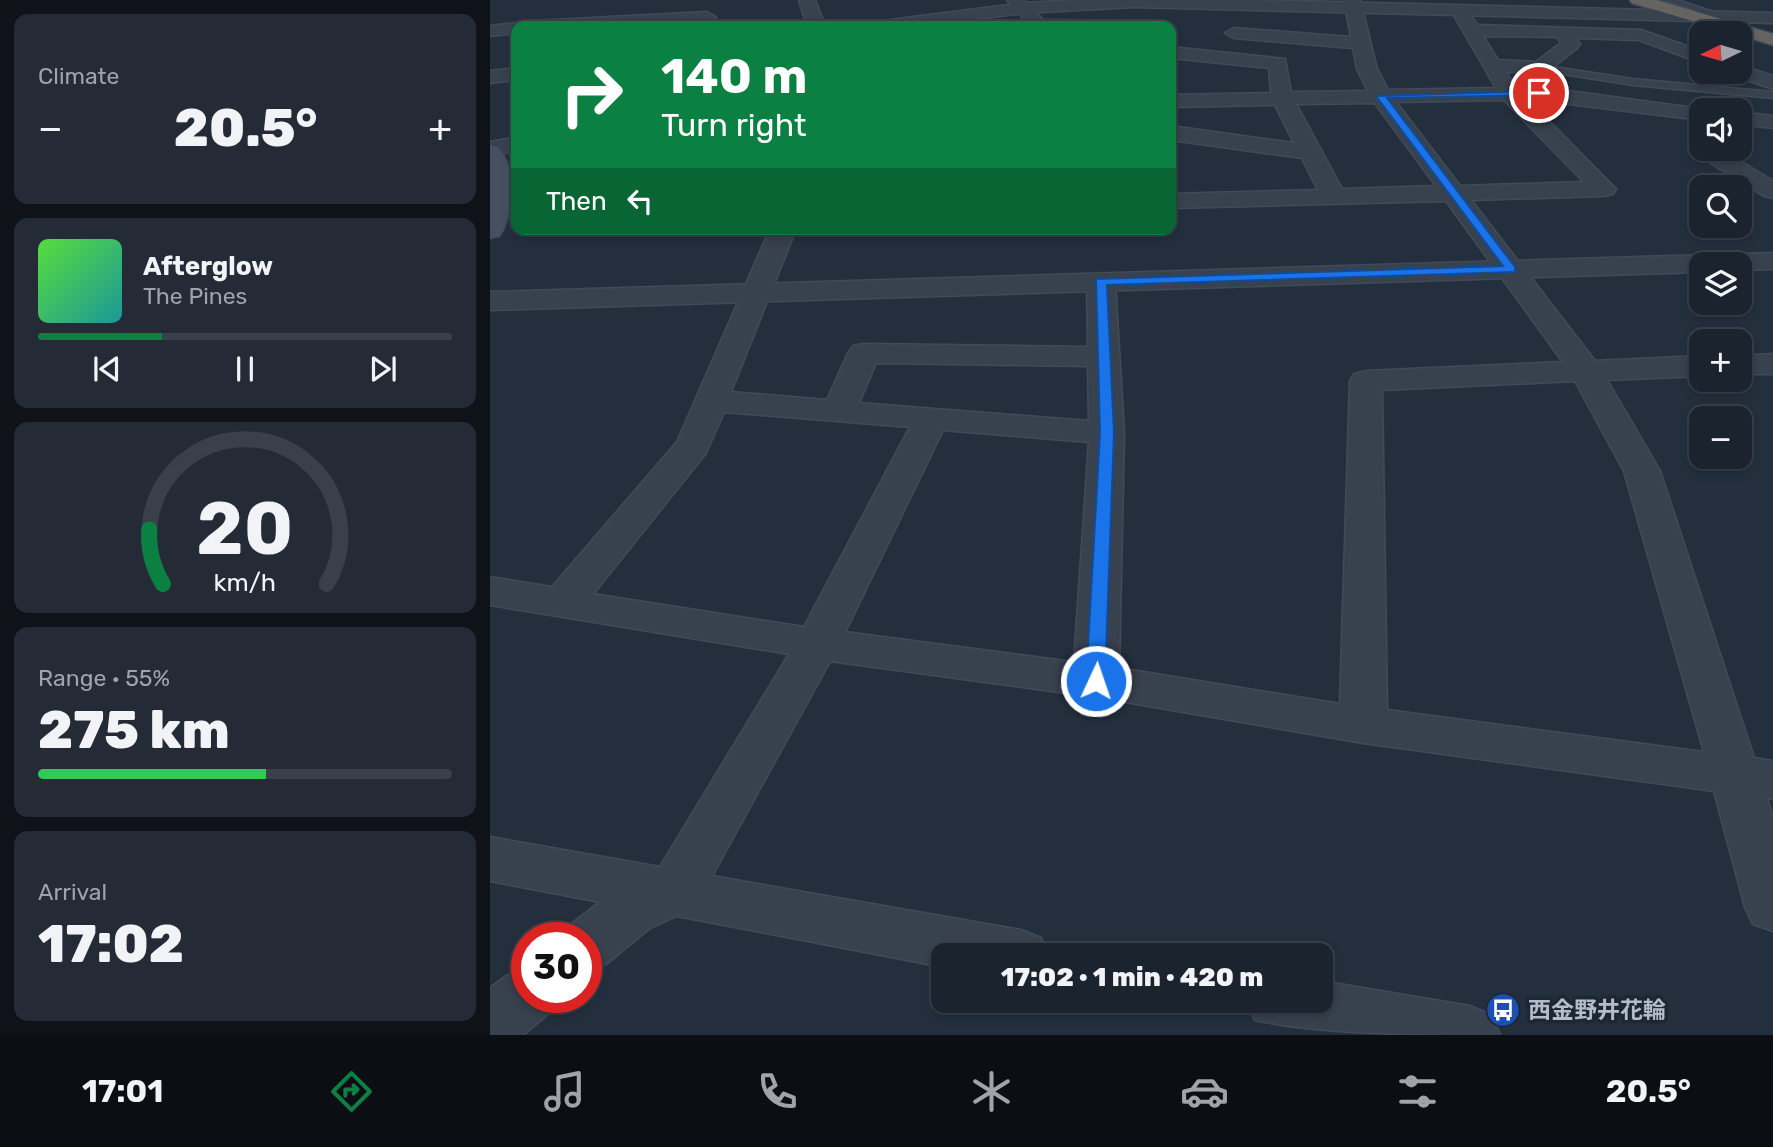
<!DOCTYPE html>
<html lang="en">
<head>
<meta charset="utf-8">
<style>
  :root { --surface:#1b232e; --page:#242b36; --text:#f1f3f6; --muted:#a0a4aa; --line:#39404a; --accent:#0b8043 }
  body { margin:0; font-family:Rubik,"Noto Sans JP",sans-serif; background:var(--page); color:var(--text); height:100vh; display:flex; flex-direction:column; font-size:26px; white-space:nowrap }
  * { box-sizing:border-box; margin:0 }
  p { font-size:23px; color:var(--muted) }
  .icon { flex:none; width:38px; height:38px; fill:none; stroke:currentColor; stroke-width:2; stroke-linecap:round; stroke-linejoin:round }
  .map { position:relative; flex:1; overflow:hidden }
  .sheet { display:flex; flex-direction:column; gap:14px; padding:14px; background:#0f1319; width:490px }
  .sheet>* { flex:none }
  .hud { position:absolute; left:21px; top:21px; width:665px; height:214px; border-radius:14px; box-shadow:0 4px 10px #0003,0 0 0 2px var(--line); background:#0b8043; color:#fff; overflow:hidden }
  .needle { width:46px; rotate:265deg }
  .controls { position:absolute; left:1199px; top:21px; display:grid; gap:14px }
  .controls a { display:grid; place-items:center; width:63px; height:63px; border-radius:14px; background:var(--surface); box-shadow:0 4px 10px #0003,0 0 0 2px var(--line); font-size:35px }
  .speed { position:absolute; left:21px; top:922px; display:flex; gap:14px; font-size:35px; font-weight:700; text-align:center }
  .speed>* { display:grid; place-content:center; width:91px; height:91px; border-radius:50%; background:var(--surface); box-shadow:0 4px 10px #0003,0 0 0 2px var(--line); line-height:1 }
  .speed .limit { border:10px solid #d22; background:#fff; color:#111 }
  .pin { position:absolute; display:grid; place-items:center; width:60px; height:60px; color:#fff; margin:-30px; border:4px solid #fff; border-radius:50%; box-shadow:0 2px 7px #0007 }
  .me { position:absolute; width:77px; margin:-38px; rotate:3deg; stroke-linejoin:round; filter:drop-shadow(0 0 5px #0008) }
  .turn { display:flex; align-items:center; gap:24px; height:147px; padding:0 35px; font-size:32px }
  .turn .icon { width:91px; height:91px; stroke-width:2.5 }
  .turn b { display:block; font-size:49px; line-height:60px }
  .then { display:flex; align-items:center; height:66px; padding:0 35px; background:#0003; gap:14px; font-size:26px }
  .big { font-size:52px; font-weight:800; line-height:1.1 }
  .sheet .widget { flex:1; display:flex; flex-direction:column; justify-content:center; gap:10px; min-width:0; padding:0 24px; border-radius:14px; background:var(--page) }
  .sheet .dial { align-items:center; gap:0 }
  .dial svg { height:182px; overflow:visible; fill:none; stroke:var(--line); stroke-width:7; stroke-linecap:round; text-anchor:middle }
  .dial text { fill:var(--text); stroke:none }
  .song { display:flex; align-items:center; gap:21px }
  .cover { width:84px; height:84px; border-radius:10px; background:linear-gradient(135deg,hsl(110 70% 55%),hsl(180 70% 35%)) }
  .played { height:7px; border-radius:4px; background:linear-gradient(90deg,var(--accent) 30%,var(--line) 30%) }
  .keys { display:flex; justify-content:space-around; direction:ltr }
  .heat { display:flex; justify-content:space-between; align-items:center; font-size:38px; direction:ltr }
  .charge { height:10px; border-radius:5px; background:linear-gradient(90deg,#34c759 55%,var(--line) 0) }
  .trip { position:absolute; left:441px; top:943px; width:402px; height:70px; border-radius:14px; background:var(--surface); box-shadow:0 4px 10px #0003,0 0 0 2px var(--line); font-weight:800; line-height:70px; text-align:center }
  .menu { display:flex; height:112px; justify-content:space-around; align-items:center; background:#0b0e12; color:var(--muted) }
  .menu .icon { width:49px; height:49px }
  .menu .current { color:var(--accent) }
  .menu b { font-size:32px; color:var(--text) }
  main { display:flex; flex:1; min-height:0 }
  .map>svg:first-child { display:block }
  .lines { fill:none; stroke-linecap:round; stroke-linejoin:round }
  .service-casing { stroke:#414a57; stroke-width:3 }
  .minor-casing { stroke:#414a57; stroke-width:3 }
  .tertiary-casing { stroke:#414a57; stroke-width:3 }
  .secondary-casing { stroke:#414a57; stroke-width:3 }
  .trunk-casing { stroke:#434c59; stroke-width:3 }
  .service { fill:#38414e; fill-rule:evenodd }
  .minor { fill:#38414e; fill-rule:evenodd }
  .tertiary { fill:#38414e; fill-rule:evenodd }
  .secondary { fill:#465061; fill-rule:evenodd }
  .trunk { fill:#656462; fill-rule:evenodd }
  .route { fill:#1a73e8; stroke:#114b97; stroke-width:2 }
  .labels { text-anchor:middle; stroke-width:7; stroke-linejoin:round; paint-order:stroke }
  .near-poi-label { font-size:23px; font-weight:bold; fill:#b4bcc9; stroke:#1d2633; text-anchor:start }
</style>
</head>
<body>
<main>
<section class="sheet">
<div class="widget"><p>Climate</p>
<div class="heat"><a>−</a><b class="big">20.5°</b><a>+</a></div>
</div>
<div class="widget">
<div class="song"><i class="cover"></i><div><b>Afterglow</b><p>The Pines</p></div></div>
<div class="played"></div>
<div class="keys"><svg class="icon" aria-label="previous" viewBox="0 0 24 24"><path d="M18 5L8 12l10 7zM5 5v14"/></svg><svg class="icon" aria-label="pause" viewBox="0 0 24 24"><path d="M8 5v14M16 5v14"/></svg><svg class="icon" aria-label="next" viewBox="0 0 24 24"><path d="M6 5l10 7-10 7zM19 5v14"/></svg></div>
</div>
<div class="widget dial"><svg viewBox="0 0 100 80">
<path d="M14 69A42 42 0 1 1 86 69"/>
<path d="M14 69A42 42 0 0 1 8 45" stroke="#0b8043"/>
<text x="50" y="56" font-size="32" font-weight="700">20</text>
<text x="50" y="72" font-size="11">km/h</text>
</svg></div>
<div class="widget"><p>Range · 55%</p><b class="big">275 km</b><div class="charge"></div></div>
<div class="widget"><p>Arrival</p><b class="big">17:02</b></div>
</section>
<div class="map">
<svg width="1283" height="1035" viewBox="0 0 1283 1035">
  <rect width="100%" height="100%" fill="#242f3e"/>
  <g class="lines">
    <g class="service-casing">
      <path id="service" d="M1174,0H1187L1236,16L1229,18Z
        M1050,65L1143,79L1283,92V98L1143,85L1047,70Z"/>
    </g>
    <g class="minor-casing">
      <path id="minor" d="M309,0H325L335,26H317Z
        M517,0H534L553,20L651,21L660,26H540Z
        M854,0H870L887,69L898,90L1006,88L961,10L969,5L975,6L987,25L1151,30L1211,51V63L1149,40L1086,38L1090,44L1087,48L1057,72H1016L1026,87H1049L1219,110H1211V120L1037,99L1126,189L1123,194L1114,196L981,200L1105,361L1211,356V376L1117,380L1170,471L1264,758L1283,761V799L1277,798L1283,818V931L1263,924L1255,907L1224,791L873,743L606,697L340,661L222,876L531,930L551,938L559,956H453V967L187,916L160,928L116,964L96,971V938H71L76,928L110,902L0,881V837L170,867L299,654L0,605V577L62,587L187,442L280,229H306L241,392L337,400L358,353L363,346L374,344L598,347L597,282L601,276L611,273L621,276L625,282L634,433L629,668L850,704L860,381L864,374L876,371L1073,362L956,201L681,208V194L828,190L812,158L681,140V126L804,143L785,105L681,107V95L781,93L779,68L681,58V47L795,59L801,92L878,91L867,69L863,48L744,38L735,33L744,28L861,37ZM993,36L1067,37L1071,43L1046,62L1008,60ZM1014,100L1094,182L970,186L906,102ZM885,103L946,186L852,189L806,104ZM386,363L598,366L599,421L369,403ZM1085,381L1134,471L1214,752L897,710L892,390ZM234,412L420,427L314,627L103,594L216,453ZM453,430L599,442L584,662L355,632Z
        M217,12L226,17L223,21L138,26H34L43,21Z
        M26,23L34,26H26V33L0,36V26Z
        M1250,65L1283,76V89L1243,75L1241,72H1250Z
        M1250,112L1283,116V128L1250,124Z
        M26,137V151L0,156V142Z
        M1211,143V149H1230L1283,181V198L1274,196L1206,154L1203,149Z
        M1283,354V374H1250V356Z
        M37,968V998H65L58,1014L33,1035H0V988L16,976Z
        M831,981L980,1006L1001,1015L1010,1035C938,1035 832,1035 765,1020L756,1001H831Z"/>
    </g>
    <g class="tertiary-casing">
      <path id="tertiary" d="M589,0H762L1283,13V23L644,7L533,13L430,26H383L392,21L533,3Z
        M26,68V80L0,83V71Z
        M1283,253V269L1250,270V264H1211V272L0,310V292Z"/>
    </g>
    <g class="secondary-casing">
      <path id="secondary" d="M0,145L8,147C28,176 25,199 13,230L9,236L0,238Z"/>
    </g>
    <g class="trunk-casing">
      <path id="trunk" d="M1140,0H1166L1283,34V45L1142,3Z"/>
    </g>
    <use href="#service" class="service"/>
    <use href="#minor" class="minor"/>
    <use href="#tertiary" class="tertiary"/>
    <use href="#secondary" class="secondary"/>
    <use href="#trunk" class="trunk"/>
  </g>
  <path class="route" d="M1052,91L1049,95L897,98L1025,267V272L617,285L624,433L615,681L612,686H599L596,681L610,433L606,279L1013,266L886,96Z"/>
  <defs>
    <g id="bus-disc" transform="scale(1.75)"><circle r="9.5" fill="#1a4fb4" stroke="#1d2633"/><path d="M-5-6H5V4H4V6H2V4H-2V6H-4V4H-5ZM-3.5-4V0h7V-4ZM-3.5 1.2v1.5H-2V1.2ZM2 1.2v1.5H3.5V1.2Z" fill="#fff"/></g>
  </defs>
  <g fill-rule="evenodd">
    <use href="#bus-disc" x="1013" y="1010"/>
  </g>
  <g class="labels">
    <g class="near-poi-label">
      <text x="1038" y="1018">西金野井花輪</text>
    </g>
  </g>
</svg>
<div class="controls">
<a><svg class="needle" viewBox="-14 -14 28 28"><path d="M0-13l5 13h-10z" fill="#e53935"/><path d="M0 13l5-13h-10z" fill="#a0a4aa"/></svg></a>
<a><svg class="icon" aria-label="sound" viewBox="0 0 24 24"><path d="M4 9h4l5-4v14l-5-4H4zM17 9q2 3 0 6"/></svg></a>
<a><svg class="icon" aria-label="search" viewBox="0 0 24 24"><circle cx="10" cy="10" r="6"/><path d="M15 15l6 6"/></svg></a>
<a><svg class="icon" aria-label="layers" viewBox="0 0 24 24"><path d="M12 4l9 5-9 5-9-5zM3 14l9 5 9-5"/></svg></a>
<a>+</a>
<a>−</a>
</div>
<div class="speed"><div class="limit">30</div></div>
<div class="pin" style="left:1049px;top:93px;background:#d93025"><svg class="icon" aria-label="arrive" viewBox="0 0 24 24"><path d="M6 21V4h12l-3 4 3 4H6"/></svg></div>
<svg class="me" style="left:606px;top:681px" viewBox="-20 -20 40 40"><circle r="17" fill="#1a73e8" stroke="#fff" stroke-width="3"/><path d="M0-11L8 9 0 5-8 9z" fill="#fff"/></svg>
<div class="trip">17:02 · 1 min · 420 m</div>
<div class="hud">
<div class="turn"><svg class="icon" aria-label="right" viewBox="0 0 24 24"><path d="M7 20v-9h11M14 6l5 5-5 5"/></svg><div><b>140 m</b>Turn right</div></div>
<div class="then">Then<svg class="icon" aria-label="left" viewBox="0 0 24 24"><path d="M17 20v-9H6M10 6l-5 5 5 5"/></svg></div>
</div>
</div>
</main>
<nav class="menu">
<b>17:01</b>
<svg class="icon current" aria-label="directions" viewBox="0 0 24 24"><path d="M12 3l9 9-9 9-9-9zM9 14v-3h6M13 9l2 2-2 2"/></svg>
<svg class="icon" aria-label="music" viewBox="0 0 24 24"><path d="M9 18V5l10-2v13"/><circle cx="6" cy="18" r="3"/><circle cx="16" cy="16" r="3"/></svg>
<svg class="icon" aria-label="phone" viewBox="0 0 24 24"><path d="M5 4h4l2 5-3 2q2 4 5 5l2-3 5 2v4C11 20 4 13 5 4z"/></svg>
<svg class="icon" aria-label="climate" viewBox="0 0 24 24"><path d="M12 3v18M4 7l16 10M4 17L20 7"/></svg>
<svg class="icon" aria-label="car" viewBox="0 0 24 24"><path d="M5 17H2v-5l4-1 3-4h7l3 4 3 1v5h-3M9 17h6M6 11h13"/><circle cx="7" cy="17" r="2"/><circle cx="17" cy="17" r="2"/></svg>
<svg class="icon" aria-label="filters" viewBox="0 0 24 24"><path d="M4 7h16M4 17h16"/><circle cx="9" cy="7" r="2"/><circle cx="15" cy="17" r="2"/></svg>
<b>20.5°</b>
</nav>
</body>
</html>
